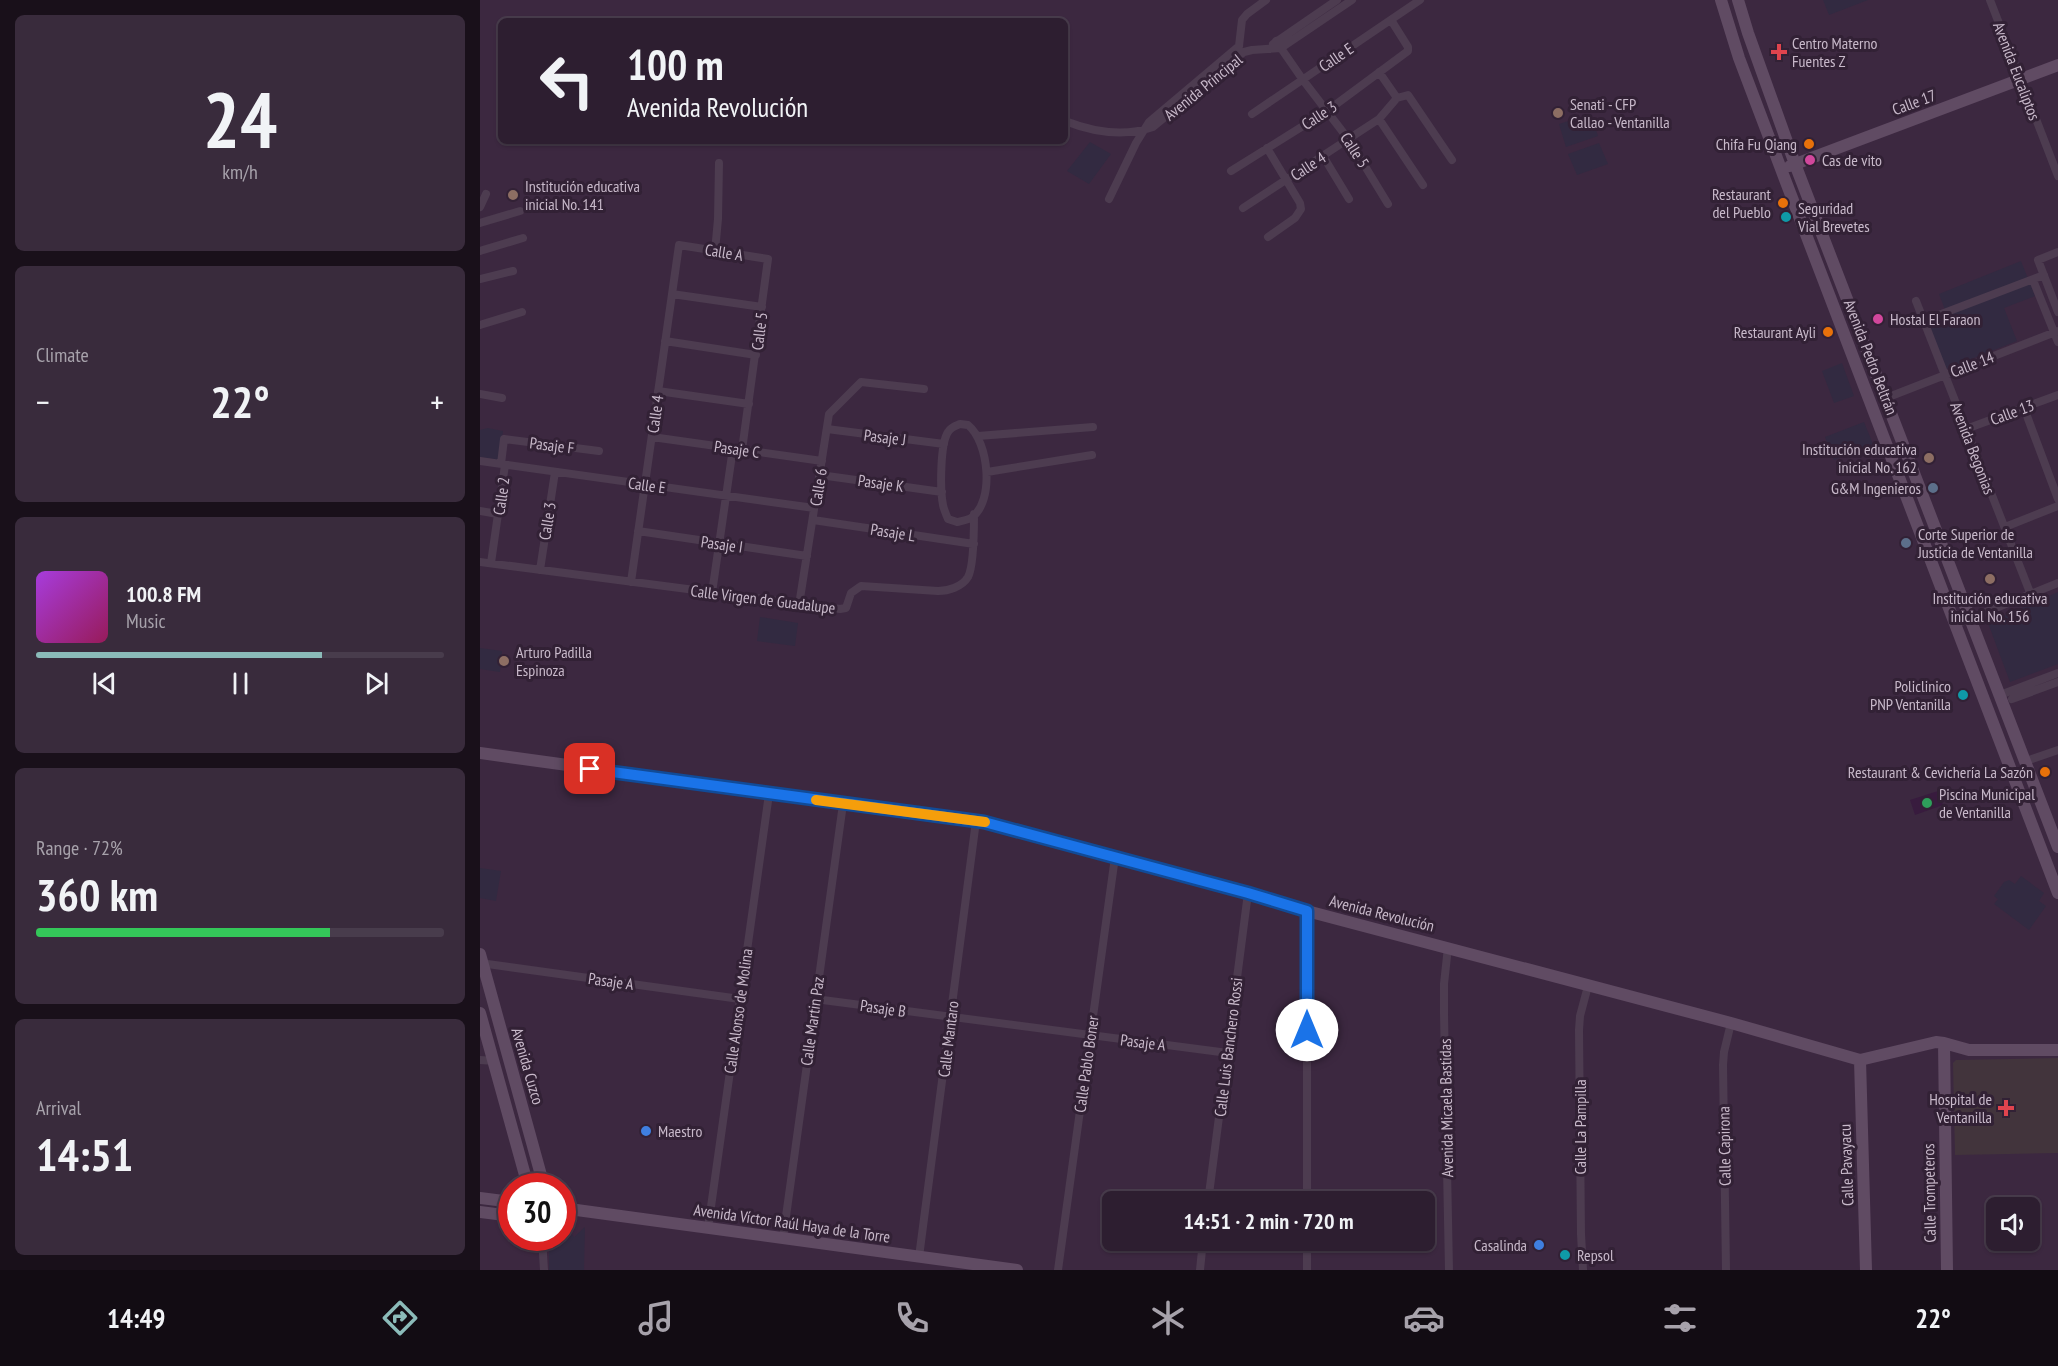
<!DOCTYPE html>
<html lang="en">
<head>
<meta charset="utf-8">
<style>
  :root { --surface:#2d1e30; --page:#392b3c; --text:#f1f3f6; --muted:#a7a2ab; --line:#483c4c; --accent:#8bbbb9 }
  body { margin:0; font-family:"PT Sans Narrow",sans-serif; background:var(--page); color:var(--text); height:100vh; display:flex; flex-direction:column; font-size:22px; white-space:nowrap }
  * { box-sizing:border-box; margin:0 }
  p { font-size:20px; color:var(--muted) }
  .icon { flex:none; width:33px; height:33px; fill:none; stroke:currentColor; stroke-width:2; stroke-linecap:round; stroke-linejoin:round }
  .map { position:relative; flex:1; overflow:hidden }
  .side { display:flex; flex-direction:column; gap:15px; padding:15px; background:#19101a; width:480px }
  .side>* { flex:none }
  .hud { position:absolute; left:18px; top:18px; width:570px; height:126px; border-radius:9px; box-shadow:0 2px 4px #0004,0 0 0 2px var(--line); background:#2d1e30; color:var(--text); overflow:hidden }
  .buttons { position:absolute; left:1506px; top:1197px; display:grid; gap:12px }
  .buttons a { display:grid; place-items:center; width:54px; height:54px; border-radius:9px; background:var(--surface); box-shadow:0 2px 4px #0004,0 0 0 2px var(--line); font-size:30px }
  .speed { position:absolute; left:18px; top:1173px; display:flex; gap:12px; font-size:30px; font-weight:700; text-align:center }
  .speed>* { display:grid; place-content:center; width:78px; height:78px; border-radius:50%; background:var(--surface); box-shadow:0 2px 4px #0004,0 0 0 2px var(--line); line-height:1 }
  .speed .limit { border:9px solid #d22; background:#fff; color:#111 }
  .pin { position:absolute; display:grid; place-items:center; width:51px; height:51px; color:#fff; margin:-26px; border-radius:12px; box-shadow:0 3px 9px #0006 }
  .me { position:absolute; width:66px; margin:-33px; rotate:0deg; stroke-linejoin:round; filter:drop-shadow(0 0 4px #0008) }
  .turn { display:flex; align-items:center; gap:21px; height:126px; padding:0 30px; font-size:27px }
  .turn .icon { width:78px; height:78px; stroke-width:2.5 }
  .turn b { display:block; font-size:42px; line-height:51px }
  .big { font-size:45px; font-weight:700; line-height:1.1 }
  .side .widget { flex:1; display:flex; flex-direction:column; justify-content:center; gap:9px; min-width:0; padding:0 21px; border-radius:9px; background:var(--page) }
  .side .dial { align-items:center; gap:0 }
  .dial b { font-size:78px; line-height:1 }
  .song { display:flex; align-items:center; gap:18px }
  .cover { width:72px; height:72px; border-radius:9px; background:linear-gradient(135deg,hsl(280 70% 55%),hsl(330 70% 35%)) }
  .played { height:6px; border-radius:3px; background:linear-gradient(90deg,var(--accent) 70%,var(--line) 70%) }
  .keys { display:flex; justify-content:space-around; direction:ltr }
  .heat { display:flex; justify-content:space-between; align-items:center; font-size:33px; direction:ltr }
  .charge { height:9px; border-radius:4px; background:linear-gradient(90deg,#34c759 72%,var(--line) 0) }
  .trip { position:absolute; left:622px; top:1191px; width:333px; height:60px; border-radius:9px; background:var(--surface); box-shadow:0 2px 4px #0004,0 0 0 2px var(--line); font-weight:700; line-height:60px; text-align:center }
  .menu { display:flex; height:96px; justify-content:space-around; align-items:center; background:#120c13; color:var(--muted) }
  .menu .icon { width:42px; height:42px }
  .menu .on { color:var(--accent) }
  .menu b { font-size:27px; color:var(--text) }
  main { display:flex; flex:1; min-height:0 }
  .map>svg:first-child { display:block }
  .medical { fill:#42343c }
  .green { fill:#322a41 }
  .water { fill:#381b3e }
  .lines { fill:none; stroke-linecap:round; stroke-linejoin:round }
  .street { stroke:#4d3c50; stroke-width:8 }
  .secondary { stroke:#604b63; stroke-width:12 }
  .route-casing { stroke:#114b97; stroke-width:15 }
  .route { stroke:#1a73e8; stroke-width:10 }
  .slow { stroke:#f59e0b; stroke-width:10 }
  .health-dot { fill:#e0444e; stroke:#322135; stroke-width:2 }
  .education-dot { fill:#8d6e63; stroke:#322135; stroke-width:2 }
  .food-dot { fill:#e8710a; stroke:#322135; stroke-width:2 }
  .hotel-dot { fill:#d1479c; stroke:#322135; stroke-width:2 }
  .culture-dot { fill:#0f9aa8; stroke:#322135; stroke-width:2 }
  .service-dot { fill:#5c6f8a; stroke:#322135; stroke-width:2 }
  .leisure-dot { fill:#2e9e5b; stroke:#322135; stroke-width:2 }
  .shop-dot { fill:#3f7fe0; stroke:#322135; stroke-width:2 }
  .labels { text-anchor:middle; stroke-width:6; stroke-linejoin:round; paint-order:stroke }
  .poi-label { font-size:16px; fill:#c8b9ca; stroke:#322135; text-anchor:start }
  .street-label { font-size:16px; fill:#c8b9ca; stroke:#322135 }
</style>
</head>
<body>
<main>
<section class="side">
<div class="widget dial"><b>24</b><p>km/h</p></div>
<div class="widget"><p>Climate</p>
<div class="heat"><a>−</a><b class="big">22°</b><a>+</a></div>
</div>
<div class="widget">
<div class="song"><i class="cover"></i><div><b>100.8 FM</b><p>Music</p></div></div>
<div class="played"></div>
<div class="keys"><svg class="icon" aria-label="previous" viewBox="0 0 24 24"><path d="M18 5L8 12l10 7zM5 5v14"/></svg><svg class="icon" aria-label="pause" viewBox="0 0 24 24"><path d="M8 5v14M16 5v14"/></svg><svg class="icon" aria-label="next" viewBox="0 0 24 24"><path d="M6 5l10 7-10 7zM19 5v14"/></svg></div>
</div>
<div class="widget"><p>Range · 72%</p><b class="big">360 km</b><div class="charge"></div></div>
<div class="widget"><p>Arrival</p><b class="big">14:51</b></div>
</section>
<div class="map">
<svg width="1578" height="1270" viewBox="0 0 1578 1270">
  <rect width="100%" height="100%" fill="#3c2840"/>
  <path class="medical" d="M1578,1058V1153L1475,1155L1473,1063L1476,1060Z"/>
  <path class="green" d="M1343,0H1388L1349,15Z
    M1111,114L1118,136L1086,147L1079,124Z
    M610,142L631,154L609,184L587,171Z
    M1119,143L1128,164L1097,175L1088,154Z
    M1541,261L1555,296L1524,308L1537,341L1466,369L1448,322L1467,315L1459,294Z
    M1362,363L1374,396L1354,403L1342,371Z
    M1384,422L1393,444L1354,460L1345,437Z
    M8,428L23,431L19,460L0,457V430Z
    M1578,592V664L1530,682L1508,623Z
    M280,617L318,623L315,646L277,641Z
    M0,648L22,651L20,672L0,669Z
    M0,868L21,871L16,901L0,898Z
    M1541,876L1564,893L1559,901L1566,906L1549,930L1514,904L1518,899L1514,896L1524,882L1529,880L1535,884Z
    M105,1227L104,1270H69V1238H82L83,1229H88L94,1237Z"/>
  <path class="water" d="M1458,791L1463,805L1435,815L1430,800Z"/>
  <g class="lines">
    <path class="street" d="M1510,0L1578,176
      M796,41L823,80L869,140L908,204
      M793,44L857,0
      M759,46L762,20L767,14L786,0
      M899,72L917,98
      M917,98L928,95L972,160
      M772,114L940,0
      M899,119L943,185
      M585,121C613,132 644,137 673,127L764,52L772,50L801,48L872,0
      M787,148L820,203L821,209L815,218L788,237
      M843,156L869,199
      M751,171L847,111L928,51V47L911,20
      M629,199L656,143L669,122L759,46
      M0,207L6,194
      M763,208L899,119L917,98
      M0,223L40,211
      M0,251L43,238
      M235,251L238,219L239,163
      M1578,252L1558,260L1578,312
      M0,279L33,271
      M1553,280L1578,342
      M192,294L282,307
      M1436,301L1551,595
      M1443,321L1564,275
      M0,325L42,312
      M185,341L276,355
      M178,391L269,404
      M0,394L22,398
      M1406,398L1578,331
      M1544,408L1578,499
      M480,424L488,425C509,442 515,502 491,518C487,520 481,521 477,522L468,519C466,514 464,510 463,505C460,490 460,444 468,432C471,427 475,426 480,424Z
      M347,429L464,444
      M1486,429L1578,395
      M498,436L613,427
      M172,437L342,461
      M0,461L334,508
      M21,464L24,439L119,451
      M507,472L612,455
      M340,475L462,492
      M0,511L18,514
      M333,520L494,544
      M1525,527L1578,506
      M158,531L327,556
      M0,562L360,609L366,608L371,593L381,586L458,591C468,591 482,587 488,577C494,566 494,528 494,514
      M11,563L25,465
      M60,570L75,472
      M151,582L199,245L288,259L262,450
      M232,593L253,448
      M319,605L349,414L381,382L444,389
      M1476,624L1578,583
      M1520,695L1578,673
      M1532,699L1578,682
      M1546,761L1578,750
      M827,911V1202
      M968,947L964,984V1014L969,1270
      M0,963L260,999
      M335,999L748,1053
      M0,1060L14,1061
      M728,1202L768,893
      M228,1228L289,794
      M62,1238L64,1270
      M303,1238L363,804
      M827,1240V1270
      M439,1257L496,821
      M578,1270L635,857
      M720,1270L723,1240
      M1103,1270L1101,1234L1099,1030L1100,1016L1108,986
      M1246,1270L1243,1065L1244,1052L1251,1023"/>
    <path class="secondary" d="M1241,0L1259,58L1301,169L1578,893
      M1258,0L1268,33L1315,164L1578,847
      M1310,166L1578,65
      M0,753L504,822L768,893L827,911L1251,1023L1380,1060L1456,1042L1464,1043L1489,1050H1578
      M0,954L64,1186
      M0,1013L48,1186
      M1464,1043L1467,1270
      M1380,1060L1386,1270
      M0,1198L32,1202
      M82,1208L537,1270
      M0,1212L32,1216"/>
  </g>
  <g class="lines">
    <g class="route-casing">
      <path id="route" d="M110,769L504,822L768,893L827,911V1030"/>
    </g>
    <use href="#route" class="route"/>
    <path class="slow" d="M336,800L505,822"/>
  </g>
  <g class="health-dot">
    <path d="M1296 43h6v6h6v6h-6v6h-6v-6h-6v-6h6z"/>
    <path d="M1523 1099h6v6h6v6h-6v6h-6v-6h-6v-6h6z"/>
  </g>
  <g class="education-dot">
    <circle cx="1078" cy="113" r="6"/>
    <circle cx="33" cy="195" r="6"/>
    <circle cx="1449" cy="458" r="6"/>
    <circle cx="1510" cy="579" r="6"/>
    <circle cx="24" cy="661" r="6"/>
  </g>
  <g class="food-dot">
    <circle cx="1329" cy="144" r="6"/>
    <circle cx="1303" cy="203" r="6"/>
    <circle cx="1348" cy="332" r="6"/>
    <circle cx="1565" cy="772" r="6"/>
  </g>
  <g class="hotel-dot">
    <circle cx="1330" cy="160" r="6"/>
    <circle cx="1398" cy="319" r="6"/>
  </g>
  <g class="culture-dot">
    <circle cx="1306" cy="217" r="6"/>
    <circle cx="1483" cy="695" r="6"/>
    <circle cx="1085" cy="1255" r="6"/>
  </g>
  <g class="service-dot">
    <circle cx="1453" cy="488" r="6"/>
    <circle cx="1426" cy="543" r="6"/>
  </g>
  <circle class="leisure-dot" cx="1447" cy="803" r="6"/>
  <g class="shop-dot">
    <circle cx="166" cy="1131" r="6"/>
    <circle cx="1059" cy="1245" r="6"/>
  </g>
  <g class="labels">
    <g class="poi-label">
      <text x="1312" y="49">Centro Materno<tspan x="1312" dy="18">Fuentes Z</tspan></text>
      <text x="1090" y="110">Senati - CFP<tspan x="1090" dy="18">Callao - Ventanilla</tspan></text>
      <text x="1317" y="150" text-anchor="end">Chifa Fu Qiang</text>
      <text x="1342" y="166">Cas de vito</text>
      <text x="45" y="192">Institución educativa<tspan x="45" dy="18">inicial No. 141</tspan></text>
      <text x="1291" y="200" text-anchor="end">Restaurant<tspan x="1291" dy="18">del Pueblo</tspan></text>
      <text x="1318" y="214">Seguridad<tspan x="1318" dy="18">Vial Brevetes</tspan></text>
      <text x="1410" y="325">Hostal El Faraon</text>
      <text x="1336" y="338" text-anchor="end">Restaurant Ayli</text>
      <text x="1437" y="455" text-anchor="end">Institución educativa<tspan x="1437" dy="18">inicial No. 162</tspan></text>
      <text x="1441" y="494" text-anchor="end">G&amp;M Ingenieros</text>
      <text x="1438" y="540">Corte Superior de<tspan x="1438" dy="18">Justicia de Ventanilla</tspan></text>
      <text x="1510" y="604" text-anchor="middle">Institución educativa<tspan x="1510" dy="18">inicial No. 156</tspan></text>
      <text x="36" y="658">Arturo Padilla<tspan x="36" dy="18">Espinoza</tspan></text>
      <text x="1471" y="692" text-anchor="end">Policlinico<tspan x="1471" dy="18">PNP Ventanilla</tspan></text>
      <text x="1553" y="778" text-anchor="end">Restaurant &amp; Cevichería La Sazón</text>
      <text x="1459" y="800">Piscina Municipal<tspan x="1459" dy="18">de Ventanilla</tspan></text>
      <text x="1512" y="1105" text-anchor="end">Hospital de<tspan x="1512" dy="18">Ventanilla</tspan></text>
      <text x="178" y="1137">Maestro</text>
      <text x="1047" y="1251" text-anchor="end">Casalinda</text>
      <text x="1097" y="1261">Repsol</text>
    </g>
    <g class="street-label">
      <text transform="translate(856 57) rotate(-34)" y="6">Calle E</text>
      <text transform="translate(1537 71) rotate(69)" y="6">Avenida Eucaliptos</text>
      <text transform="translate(723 87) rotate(-39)" y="6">Avenida Principal</text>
      <text transform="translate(1434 102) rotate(-20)" y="6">Calle 17</text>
      <text transform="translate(839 115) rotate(-33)" y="6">Calle 3</text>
      <text transform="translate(875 150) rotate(57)" y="6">Calle 5</text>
      <text transform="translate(828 166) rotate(-33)" y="6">Calle 4</text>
      <text transform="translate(244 252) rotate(9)" y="6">Calle A</text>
      <text transform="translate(279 331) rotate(-83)" y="6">Calle 5</text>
      <text transform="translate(1391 357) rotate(69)" y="6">Avenida Pedro Beltrán</text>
      <text transform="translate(1492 364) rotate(-21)" y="6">Calle 14</text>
      <text transform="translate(1532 412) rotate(-20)" y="6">Calle 13</text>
      <text transform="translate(175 414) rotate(-82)" y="6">Calle 4</text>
      <text transform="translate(405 437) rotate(7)" y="6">Pasaje J</text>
      <text transform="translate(72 445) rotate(7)" y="6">Pasaje F</text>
      <text transform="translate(1493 448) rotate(69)" y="6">Avenida Begonias</text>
      <text transform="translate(257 449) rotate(8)" y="6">Pasaje C</text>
      <text transform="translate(401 483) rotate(8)" y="6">Pasaje K</text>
      <text transform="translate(167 485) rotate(8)" y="6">Calle E</text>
      <text transform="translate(338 487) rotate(-81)" y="6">Calle 6</text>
      <text transform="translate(21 496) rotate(-82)" y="6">Calle 2</text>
      <text transform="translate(67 521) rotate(-81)" y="6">Calle 3</text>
      <text transform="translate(413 532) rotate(9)" y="6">Pasaje L</text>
      <text transform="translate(242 544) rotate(8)" y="6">Pasaje I</text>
      <text transform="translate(283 599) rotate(7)" y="6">Calle Virgen de Guadalupe</text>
      <text transform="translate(902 913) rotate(14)" y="6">Avenida Revolución</text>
      <text transform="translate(131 981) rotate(8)" y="6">Pasaje A</text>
      <text transform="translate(403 1008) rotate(8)" y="6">Pasaje B</text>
      <text transform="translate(258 1011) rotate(-82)" y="6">Calle Alonso de Molina</text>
      <text transform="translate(332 1021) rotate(-82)" y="6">Calle Martin Paz</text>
      <text transform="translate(468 1039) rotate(-83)" y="6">Calle Mantaro</text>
      <text transform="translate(663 1042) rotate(7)" y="6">Pasaje A</text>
      <text transform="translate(748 1047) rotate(-83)" y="6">Calle Luis Banchero Rossi</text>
      <text transform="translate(606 1064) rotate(-82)" y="6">Calle Pablo Boner</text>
      <text transform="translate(48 1066) rotate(74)" y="6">Avenida Cuzco</text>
      <text transform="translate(966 1108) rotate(-91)" y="6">Avenida Micaela Bastidas</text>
      <text transform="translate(1100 1127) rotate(-90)" y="6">Calle La Pampilla</text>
      <text transform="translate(1244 1146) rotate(-91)" y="6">Calle Capirona</text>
      <text transform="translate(1366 1165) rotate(-92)" y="6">Calle Pavayacu</text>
      <text transform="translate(1449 1193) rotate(-91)" y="6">Calle Trompeteros</text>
      <text transform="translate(312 1223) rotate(8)" y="6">Avenida Víctor Raúl Haya de la Torre</text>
    </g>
  </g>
</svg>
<div class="buttons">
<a><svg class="icon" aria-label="sound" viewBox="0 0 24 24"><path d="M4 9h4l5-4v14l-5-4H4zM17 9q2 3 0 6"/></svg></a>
</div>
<div class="speed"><div class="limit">30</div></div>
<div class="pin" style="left:110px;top:769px;background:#d93025"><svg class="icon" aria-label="arrive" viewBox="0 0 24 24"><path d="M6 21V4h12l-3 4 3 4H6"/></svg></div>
<svg class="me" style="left:827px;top:1030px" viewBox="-20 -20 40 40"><circle r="19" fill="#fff"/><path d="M0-13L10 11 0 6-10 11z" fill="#1a73e8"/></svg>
<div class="trip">14:51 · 2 min · 720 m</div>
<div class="hud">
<div class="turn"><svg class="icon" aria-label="left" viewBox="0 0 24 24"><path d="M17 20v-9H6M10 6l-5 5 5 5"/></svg><div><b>100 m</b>Avenida Revolución</div></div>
</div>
</div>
</main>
<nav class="menu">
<b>14:49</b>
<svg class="icon on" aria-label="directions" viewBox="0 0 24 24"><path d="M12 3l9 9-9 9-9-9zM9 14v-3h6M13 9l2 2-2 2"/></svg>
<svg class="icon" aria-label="music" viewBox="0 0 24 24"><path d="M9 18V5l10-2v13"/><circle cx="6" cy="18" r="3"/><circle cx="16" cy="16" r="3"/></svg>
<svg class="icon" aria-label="phone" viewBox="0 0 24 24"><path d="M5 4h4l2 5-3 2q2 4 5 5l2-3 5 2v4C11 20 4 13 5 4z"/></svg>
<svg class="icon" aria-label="climate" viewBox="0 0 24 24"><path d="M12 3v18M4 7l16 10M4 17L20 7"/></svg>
<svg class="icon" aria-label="car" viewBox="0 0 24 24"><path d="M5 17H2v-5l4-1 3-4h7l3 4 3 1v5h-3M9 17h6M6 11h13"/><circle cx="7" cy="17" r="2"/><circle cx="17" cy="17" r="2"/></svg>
<svg class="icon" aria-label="filters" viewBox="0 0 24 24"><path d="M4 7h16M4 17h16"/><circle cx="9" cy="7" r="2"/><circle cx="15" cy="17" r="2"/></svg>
<b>22°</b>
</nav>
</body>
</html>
